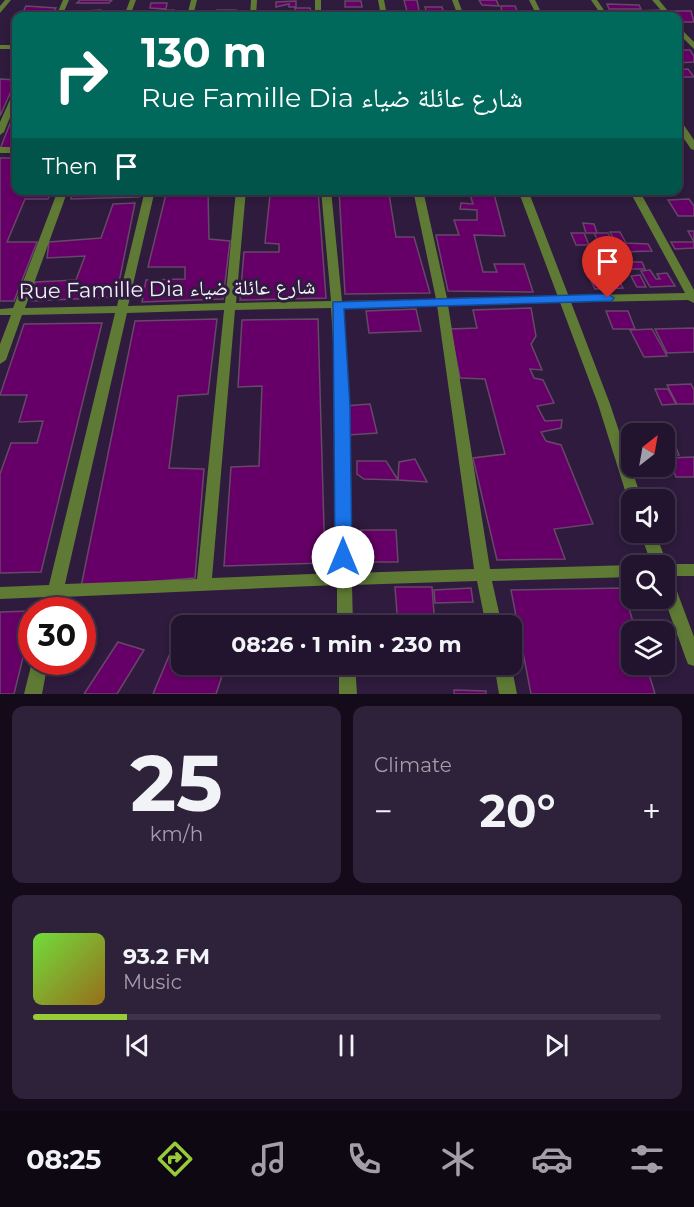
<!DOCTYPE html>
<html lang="en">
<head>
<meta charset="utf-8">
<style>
  :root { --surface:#22142e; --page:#2e213a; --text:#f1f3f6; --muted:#a29eaa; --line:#3f334a; --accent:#97cc38 }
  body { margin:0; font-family:Montserrat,"Noto Naskh Arabic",sans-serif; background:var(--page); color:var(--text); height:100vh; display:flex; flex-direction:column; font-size:22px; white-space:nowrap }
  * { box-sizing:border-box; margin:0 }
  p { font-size:20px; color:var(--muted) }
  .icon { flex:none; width:33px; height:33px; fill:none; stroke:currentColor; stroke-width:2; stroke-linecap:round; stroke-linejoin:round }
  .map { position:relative; height:694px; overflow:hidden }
  .drawer { display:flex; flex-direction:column; gap:12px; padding:12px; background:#130b19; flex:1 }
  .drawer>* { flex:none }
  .top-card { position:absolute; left:12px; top:12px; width:670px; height:183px; border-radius:12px; box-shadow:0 3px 9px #0003,0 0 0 2px var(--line); background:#00695c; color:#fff; overflow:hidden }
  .needle { width:39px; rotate:31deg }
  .buttons { position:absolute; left:621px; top:423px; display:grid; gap:12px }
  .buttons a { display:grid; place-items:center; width:54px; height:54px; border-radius:12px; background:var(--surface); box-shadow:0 3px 9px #0003,0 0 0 2px var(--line); font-size:30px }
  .speed { position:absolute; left:18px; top:597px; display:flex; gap:12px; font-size:30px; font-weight:700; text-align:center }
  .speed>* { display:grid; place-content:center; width:78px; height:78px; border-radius:50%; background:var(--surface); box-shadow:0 3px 9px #0003,0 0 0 2px var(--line); line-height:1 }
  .speed .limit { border:9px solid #d22; background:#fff; color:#111 }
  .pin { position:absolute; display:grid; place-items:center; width:51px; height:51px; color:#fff; margin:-62px -26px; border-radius:50% 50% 50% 0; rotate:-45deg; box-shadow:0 0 6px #0007 }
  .pin .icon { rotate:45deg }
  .me { position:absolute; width:66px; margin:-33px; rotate:0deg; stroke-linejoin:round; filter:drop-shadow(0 0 4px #0008) }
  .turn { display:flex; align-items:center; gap:21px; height:126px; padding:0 30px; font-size:27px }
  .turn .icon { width:78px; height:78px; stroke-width:2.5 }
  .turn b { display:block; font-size:42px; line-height:51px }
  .then { display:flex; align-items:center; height:57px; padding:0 30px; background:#0003; gap:12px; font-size:22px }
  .big { font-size:45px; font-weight:700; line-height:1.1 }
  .drawer .card { flex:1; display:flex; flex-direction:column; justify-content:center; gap:9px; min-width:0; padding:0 21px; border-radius:12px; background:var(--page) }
  .drawer .dial { align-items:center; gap:0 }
  .dial b { font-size:78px; line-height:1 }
  .song { display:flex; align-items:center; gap:18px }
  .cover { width:72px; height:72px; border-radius:9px; background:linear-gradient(135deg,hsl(100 70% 55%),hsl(40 70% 35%)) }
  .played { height:6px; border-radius:3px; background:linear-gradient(90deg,var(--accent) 15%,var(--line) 15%) }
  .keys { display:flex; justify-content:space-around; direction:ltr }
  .heat { display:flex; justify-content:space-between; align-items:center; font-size:33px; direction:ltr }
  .drawer .tiles { flex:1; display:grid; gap:12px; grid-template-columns:1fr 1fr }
  .card:last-child { grid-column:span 2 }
  .trip { position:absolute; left:171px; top:615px; width:351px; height:60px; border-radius:12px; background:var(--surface); box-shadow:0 3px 9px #0003,0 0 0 2px var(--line); font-weight:700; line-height:60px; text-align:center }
  .tab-bar { display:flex; height:96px; justify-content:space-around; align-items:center; background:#0e0812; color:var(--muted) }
  .tab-bar .icon { width:42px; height:42px }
  .tab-bar .current { color:var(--accent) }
  .tab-bar b { font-size:27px; color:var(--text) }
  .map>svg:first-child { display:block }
  .building { fill:#660068; stroke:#674767; stroke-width:1.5 }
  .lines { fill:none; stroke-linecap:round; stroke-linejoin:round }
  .minor { fill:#5e7a34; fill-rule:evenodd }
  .tertiary { fill:#5e7a34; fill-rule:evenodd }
  .route { fill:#1a73e8; stroke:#114b97; stroke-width:1.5 }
  .labels { text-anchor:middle; stroke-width:6; stroke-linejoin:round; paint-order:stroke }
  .street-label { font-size:21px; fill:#f6effd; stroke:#2e1b3d }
</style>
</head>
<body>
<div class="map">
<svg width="694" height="694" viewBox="0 0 694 694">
  <rect width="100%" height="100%" fill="#2e1b3d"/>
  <path class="building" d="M80,0H112L109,3H77Z
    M404,0H417L420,16H441H390L408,15Z
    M479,0H496L499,6L482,5Z
    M296,1V7H289V4L276,7V2Z
    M345,1H361L362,7H345Z
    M151,3H167L166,9L150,8Z
    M607,4L639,5L641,9H609Z
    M26,6L56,8L51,16H21Z
    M501,6H515L518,13H502Z
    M425,7H442L444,13H427Z
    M295,8H310L312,15H296Z
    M101,10L99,16H81L85,11Z
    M174,10L173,16H163V12L161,16H144L149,11Z
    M217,10H236V13L216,16Z
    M661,10L665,16H642L637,11Z
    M67,11H84L81,16H64Z
    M670,11H691L694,22H679L678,16Z
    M570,12H594L597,16H573Z
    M533,13L535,16H487V14Z
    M678,50H690L694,56V62L678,63Z
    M688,69L694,77H678V70Z
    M0,79L16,80L0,116Z
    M13,116H16V149H0Z
    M0,158H16V190H52L48,199H25L7,242H37L14,301H0Z
    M73,190H141L139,197L71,199Z
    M167,190H208L209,239L230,241L223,299L142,302L146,280L185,279V267H148Z
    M249,190H318L326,298L240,300L244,252H279V244L265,243L270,195L248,193Z
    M339,190H411V193L389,194L396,237H414L430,293L345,294Z
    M425,190H493L505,236L474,235L483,272H497L494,264H524L533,292L448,291L436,235H459L454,220H477V210L460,209L461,203L473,204L469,191Z
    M689,199L694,206V216H678L668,200Z
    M135,203L116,297L32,301L35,282L76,280L85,256L47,258L49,242L101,238L113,204Z
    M583,223L594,224L597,233H586Z
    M688,231H694V248L675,249L671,242H694Z
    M610,232H620L626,243L648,244L652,251L621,252Z
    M571,233H584L589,245H576Z
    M594,233H608L612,241H598Z
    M623,262H642L645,269H626Z
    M650,270L656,279H660L657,274L667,273L675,286L650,287L641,271Z
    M614,271L623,288L595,289L587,272Z
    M640,275L646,287H637L631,276Z
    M531,308L536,336L531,344L542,370L530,369L534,378L543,380L554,403L537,406L545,421L562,420L561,428L541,432L546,441L561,445L593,524L554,529L565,559L497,560L473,458L505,454L485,379L460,378L450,329L477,328L473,310Z
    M416,309L421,331L369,333L366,311Z
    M606,311H628L635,329H613Z
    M217,319L208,394L178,396L169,468L204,469L195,578L81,587L135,321Z
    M318,319L325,563L224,566L231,467L259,466L262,386L238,387L242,320Z
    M102,323L41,572L0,573V474L11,443H37L43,421L19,422L27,395H0L24,324Z
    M694,328V352L667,353L655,329Z
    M652,329L667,356L644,357L630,330Z
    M691,384L694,390V404H677L667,385Z
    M655,389H668L676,404L662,405Z
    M370,404L377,433L348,435L343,406Z
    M667,424L679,455H664V434H656L653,425Z
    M694,457V477H676L669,458Z
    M415,459L427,482L398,480L399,462Z
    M357,461H386L398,480L364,479L357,474Z
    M361,530H396L398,562H362Z
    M395,587H432L435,626L398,625Z
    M471,588L473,602L435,603L434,590Z
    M623,588L636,632H632V664H646L655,694H531L511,590Z
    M32,611V621L14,694H0V612Z
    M118,642L144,650L117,694H84Z
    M171,651L182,653V664H226L216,694H153Z
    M454,690L486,691V694H454Z"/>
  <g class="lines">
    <path class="minor" d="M5,0H11L0,13V6Z
      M63,0H69L62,16H56Z
      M130,0H136L130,16H124Z
      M191,0H197L193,16H187Z
      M251,0H257L256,16H250Z
      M315,0H321V16H315Z
      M378,0H384L387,16H381Z
      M529,0H535L543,16H537Z
      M591,0H597L608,16H602Z
      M652,0H659L672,16H666Z
      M678,26L694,42V49L678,33Z
      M0,45H16V49H0Z
      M13,93H16V103L4,132L0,135V122Z
      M678,120L681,121L694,140V150L691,149L678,130Z
      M0,147H16V153H0Z
      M58,190H68L25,308L117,306L145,190H155L128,306L225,303L236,190H246L236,303L331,301L321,190H331L342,301L436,299L413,190H423L447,298L685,293L629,190H639L694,290V303L688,300L448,305L490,569L632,565V577L492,581L502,626H486L477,581L352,585L353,626H337V585L62,597L59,610H43L46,597L0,599V587L49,585L115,313L22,315L6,360L0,364V344L11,315H0V309L13,308ZM437,305L474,569L352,573L349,406L343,307ZM331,308L337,406V573L212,578L235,310ZM224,310L197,579L65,584L127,313Z
      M664,564H694V576H664V566H660Z
      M32,662H48L42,694H24Z
      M339,664H355L357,694H339Z
      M494,664H511L517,694H499Z"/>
    <path class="tertiary" d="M452,0H458L464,16H458Z
      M518,190H528L610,404L642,500H632V504L628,500L598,404Z
      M640,532H655L668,566L665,570L664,566H652Z
      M664,572L669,574L672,578L694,637V666L688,664L686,659L664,598Z"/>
  </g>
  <path class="route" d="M608,294L614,298L612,301L344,309L350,406L352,557L349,562H337L335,557L333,302Z"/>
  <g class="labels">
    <g class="street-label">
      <text transform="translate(167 289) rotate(-1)" y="7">Rue Famille Dia شارع عائلة ضياء</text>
    </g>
  </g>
</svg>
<div class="buttons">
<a><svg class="needle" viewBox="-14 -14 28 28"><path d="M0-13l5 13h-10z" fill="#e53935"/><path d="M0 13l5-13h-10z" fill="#a29eaa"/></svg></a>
<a><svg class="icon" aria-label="sound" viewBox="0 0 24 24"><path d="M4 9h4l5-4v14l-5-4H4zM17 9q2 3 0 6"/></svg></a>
<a><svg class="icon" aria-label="search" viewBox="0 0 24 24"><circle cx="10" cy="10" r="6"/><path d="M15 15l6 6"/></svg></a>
<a><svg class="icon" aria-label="layers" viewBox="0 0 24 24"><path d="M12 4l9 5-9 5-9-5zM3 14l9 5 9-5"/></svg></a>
</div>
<div class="speed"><div class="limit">30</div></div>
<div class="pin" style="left:608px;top:298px;background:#d93025"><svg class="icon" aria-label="arrive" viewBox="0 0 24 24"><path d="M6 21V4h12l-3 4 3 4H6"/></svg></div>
<svg class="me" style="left:343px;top:557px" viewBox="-20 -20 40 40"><circle r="19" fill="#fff"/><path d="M0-13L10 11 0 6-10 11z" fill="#1a73e8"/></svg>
<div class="trip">08:26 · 1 min · 230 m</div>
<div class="top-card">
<div class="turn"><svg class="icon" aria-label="right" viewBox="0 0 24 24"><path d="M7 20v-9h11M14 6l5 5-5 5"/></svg><div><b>130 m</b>Rue Famille Dia شارع عائلة ضياء</div></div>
<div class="then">Then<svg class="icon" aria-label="arrive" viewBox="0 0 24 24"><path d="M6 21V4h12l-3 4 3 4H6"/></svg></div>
</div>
</div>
<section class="drawer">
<div class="tiles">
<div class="card dial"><b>25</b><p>km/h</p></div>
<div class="card"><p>Climate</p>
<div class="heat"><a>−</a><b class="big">20°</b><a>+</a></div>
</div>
<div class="card">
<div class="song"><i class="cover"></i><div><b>93.2 FM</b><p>Music</p></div></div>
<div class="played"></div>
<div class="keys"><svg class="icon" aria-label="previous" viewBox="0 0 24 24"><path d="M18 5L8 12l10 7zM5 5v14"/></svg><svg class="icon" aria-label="pause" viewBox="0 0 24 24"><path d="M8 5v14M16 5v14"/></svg><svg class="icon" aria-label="next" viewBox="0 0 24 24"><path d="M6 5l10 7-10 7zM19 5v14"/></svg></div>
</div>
</div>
</section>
<nav class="tab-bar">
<b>08:25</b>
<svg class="icon current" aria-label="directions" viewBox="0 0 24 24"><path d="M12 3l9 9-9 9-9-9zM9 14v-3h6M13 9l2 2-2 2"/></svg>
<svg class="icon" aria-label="music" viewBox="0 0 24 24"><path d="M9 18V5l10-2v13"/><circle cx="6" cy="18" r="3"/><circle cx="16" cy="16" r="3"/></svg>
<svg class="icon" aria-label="phone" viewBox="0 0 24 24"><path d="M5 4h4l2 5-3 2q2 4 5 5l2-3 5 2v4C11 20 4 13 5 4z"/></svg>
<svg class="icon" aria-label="climate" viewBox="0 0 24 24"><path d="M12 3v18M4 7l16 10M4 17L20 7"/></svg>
<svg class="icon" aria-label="car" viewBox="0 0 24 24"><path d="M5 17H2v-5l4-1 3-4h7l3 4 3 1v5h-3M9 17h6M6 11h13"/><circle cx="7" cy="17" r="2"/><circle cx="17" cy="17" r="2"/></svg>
<svg class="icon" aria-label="filters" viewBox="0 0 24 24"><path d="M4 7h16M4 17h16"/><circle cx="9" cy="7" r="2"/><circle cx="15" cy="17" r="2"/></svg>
</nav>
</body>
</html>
